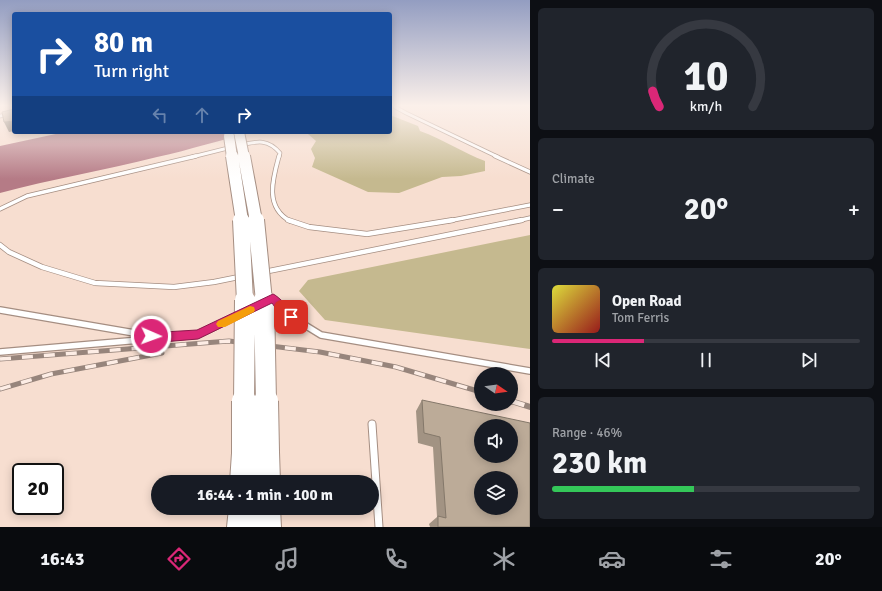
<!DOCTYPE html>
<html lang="en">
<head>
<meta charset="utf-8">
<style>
  :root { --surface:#171b24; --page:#20242c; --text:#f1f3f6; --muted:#9ea1a6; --line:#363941; --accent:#db2777 }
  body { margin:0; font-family:Signika,sans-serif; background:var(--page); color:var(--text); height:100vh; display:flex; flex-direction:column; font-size:15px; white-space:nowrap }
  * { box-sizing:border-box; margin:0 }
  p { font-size:13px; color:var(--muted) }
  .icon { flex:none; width:22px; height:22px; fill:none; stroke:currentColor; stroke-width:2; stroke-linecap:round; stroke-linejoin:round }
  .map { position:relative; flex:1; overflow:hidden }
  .details { display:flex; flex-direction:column; gap:8px; padding:8px; background:#0d0f14; width:352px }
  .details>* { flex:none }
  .hud { position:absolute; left:12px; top:12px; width:380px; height:122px; border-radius:4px; box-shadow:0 2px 10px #0003; background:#1a4fa0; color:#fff; overflow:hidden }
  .needle { width:26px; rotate:103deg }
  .controls { position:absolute; left:474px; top:367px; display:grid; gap:8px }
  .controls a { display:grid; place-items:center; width:44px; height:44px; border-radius:50%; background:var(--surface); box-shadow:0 2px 10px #0003; font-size:20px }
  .speed { position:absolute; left:12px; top:463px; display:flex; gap:8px; font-size:20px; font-weight:700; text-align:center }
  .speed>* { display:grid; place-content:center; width:52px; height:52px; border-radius:50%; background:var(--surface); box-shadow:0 2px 10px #0003; line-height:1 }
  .speed .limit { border:2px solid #111; border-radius:6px; background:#fff; color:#111 }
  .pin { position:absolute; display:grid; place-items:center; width:34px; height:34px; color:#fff; margin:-17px; border-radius:8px; box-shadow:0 2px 6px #0006 }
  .me { position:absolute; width:44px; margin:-22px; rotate:92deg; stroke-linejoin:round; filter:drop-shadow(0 0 3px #0008) }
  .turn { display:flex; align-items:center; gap:14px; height:84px; padding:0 16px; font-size:18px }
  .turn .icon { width:52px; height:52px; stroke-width:2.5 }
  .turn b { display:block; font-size:28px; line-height:34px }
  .lanes { display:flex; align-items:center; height:38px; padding:0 16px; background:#0003; justify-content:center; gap:20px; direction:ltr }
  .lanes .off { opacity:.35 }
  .big { font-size:30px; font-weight:700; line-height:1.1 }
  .details .widget { flex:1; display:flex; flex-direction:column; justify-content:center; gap:6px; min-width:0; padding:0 14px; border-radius:6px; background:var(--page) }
  .details .dial { align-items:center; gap:0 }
  .dial svg { height:104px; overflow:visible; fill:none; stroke:var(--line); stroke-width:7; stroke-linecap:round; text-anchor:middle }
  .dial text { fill:var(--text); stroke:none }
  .song { display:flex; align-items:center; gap:12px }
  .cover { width:48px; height:48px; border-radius:6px; background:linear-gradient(135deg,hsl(60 70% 55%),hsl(0 70% 35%)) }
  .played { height:4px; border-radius:2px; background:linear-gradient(90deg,var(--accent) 30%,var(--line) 30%) }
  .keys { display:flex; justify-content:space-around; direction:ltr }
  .heat { display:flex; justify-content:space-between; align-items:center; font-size:22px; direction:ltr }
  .charge { height:6px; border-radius:3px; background:linear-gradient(90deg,#34c759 46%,var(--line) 0) }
  .trip { position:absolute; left:151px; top:475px; width:228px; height:40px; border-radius:20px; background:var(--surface); box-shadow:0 2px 10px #0003; font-weight:700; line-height:40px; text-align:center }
  .menu { display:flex; height:64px; justify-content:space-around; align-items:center; background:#090b0e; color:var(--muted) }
  .menu .icon { width:28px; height:28px }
  .menu .active { color:var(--accent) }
  .menu b { font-size:18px; color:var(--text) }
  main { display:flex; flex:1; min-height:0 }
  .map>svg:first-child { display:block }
  .green { fill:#c5b98f }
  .water { fill:#b57b86 }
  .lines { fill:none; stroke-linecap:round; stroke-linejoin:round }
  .service-far4-casing { stroke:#a58e82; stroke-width:4.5 }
  .service-far3-casing { stroke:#a58e82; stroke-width:5 }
  .service-far2-casing { stroke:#a58e82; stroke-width:6 }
  .service-far1-casing { stroke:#a58e82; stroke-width:8 }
  .service-casing { stroke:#a58e82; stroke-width:9 }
  .trunk-casing { stroke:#a58e82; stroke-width:2 }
  .service-far4 { stroke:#fff; stroke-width:3 }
  .service-far3 { stroke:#fff; stroke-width:3.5 }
  .service-far2 { stroke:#fff; stroke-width:4.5 }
  .service-far1 { stroke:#fff; stroke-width:5.5 }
  .service { stroke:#fff; stroke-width:7 }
  .trunk { fill:#fff; fill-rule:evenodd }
  .rail-far1-casing { stroke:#97857c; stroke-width:5 }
  .rail-casing { stroke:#97857c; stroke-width:6 }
  .rail-far1 { stroke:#fdede5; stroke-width:3.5; stroke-dasharray:11; stroke-linecap:butt }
  .rail { stroke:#fdede5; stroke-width:4.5; stroke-dasharray:14; stroke-linecap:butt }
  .trunk-bridge-far4-casing { stroke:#a58e82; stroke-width:12; stroke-linecap:butt }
  .trunk-bridge-far3-casing { stroke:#a58e82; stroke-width:14; stroke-linecap:butt }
  .trunk-bridge-far2-casing { stroke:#a58e82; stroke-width:18; stroke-linecap:butt }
  .trunk-bridge-far1-casing { stroke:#a58e82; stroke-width:22; stroke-linecap:butt }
  .trunk-bridge-casing { stroke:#a58e82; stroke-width:26; stroke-linecap:butt }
  .trunk-bridge-far4 { stroke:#fff; stroke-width:10 }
  .trunk-bridge-far3 { stroke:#fff; stroke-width:12 }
  .trunk-bridge-far2 { stroke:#fff; stroke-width:16 }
  .trunk-bridge-far1 { stroke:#fff; stroke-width:20 }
  .trunk-bridge { stroke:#fff; stroke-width:24 }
  .wall { fill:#a29383 }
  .shaded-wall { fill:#84786a }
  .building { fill:#bcab98; stroke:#84786a; fill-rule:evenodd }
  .route { fill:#db2777; stroke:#8e194d }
  .slow { fill:#f59e0b }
</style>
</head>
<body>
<main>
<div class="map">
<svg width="530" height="527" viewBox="0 0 530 527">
  <rect width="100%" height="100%" fill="#f7ded0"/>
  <path class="green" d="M390,115L418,126L420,131C443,139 463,153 485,161V171L461,176L442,177L399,193L368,192L312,167L315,158L311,149L316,141L308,134L301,132H390Z
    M530,235V349L325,320L299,291L308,280Z"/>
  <path class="water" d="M65,132H255C222,139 190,150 157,157C105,170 52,179 0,193V146Z"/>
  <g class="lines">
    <g class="service-far4-casing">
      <path id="service-far4" d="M395,105V107L406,113L498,157
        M0,116L14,114
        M241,145C258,141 268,139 280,153L279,157
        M192,157L232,147"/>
    </g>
    <g class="service-far3-casing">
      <path id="service-far3" d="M279,156C273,178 264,207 290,221
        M495,156L530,172
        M0,209L27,196L196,156
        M448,221L530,205
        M517,221L530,218"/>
    </g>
    <g class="service-far2-casing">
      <path id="service-far2" d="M288,220L309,227L367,234L453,220
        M0,245L9,252L42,267L95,283L174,287L214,282L522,220
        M269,300L273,298L275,301"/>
    </g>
    <g class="service-far1-casing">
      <path id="service-far1" d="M275,300L295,319L321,335L530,371
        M0,310L152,336
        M0,352L198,335L239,315"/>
    </g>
    <g class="service-casing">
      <path id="service" d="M372,424L379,527"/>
    </g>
    <g class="trunk-casing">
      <path id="trunk" d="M267,440L276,443L279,452L280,482H230L232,453L235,444L244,441L253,444L255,451L258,443Z
        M229,508H280L281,527H227Z"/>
    </g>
    <use href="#service-far4" class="service-far4"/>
    <use href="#service-far3" class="service-far3"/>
    <use href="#service-far2" class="service-far2"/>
    <use href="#service-far1" class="service-far1"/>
    <use href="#service" class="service"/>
    <use href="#trunk" class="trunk"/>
    <g class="rail-far1-casing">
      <path id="rail-far1" d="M0,359L229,341L320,352L396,367L481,392
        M0,389L51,374L162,353
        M511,401L513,402"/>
    </g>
    <g class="rail-casing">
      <path id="rail" d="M511,401L530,407"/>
    </g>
    <use href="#rail-far1" class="rail-far1"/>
    <use href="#rail" class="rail"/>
    <g class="trunk-bridge-far4-casing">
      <path id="trunk-bridge-far4" d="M239,132L244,157
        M229,136L232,157"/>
    </g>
    <g class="trunk-bridge-far3-casing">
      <path id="trunk-bridge-far3" d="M232,156L242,221
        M244,156L256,221"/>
    </g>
    <g class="trunk-bridge-far2-casing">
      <path id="trunk-bridge-far2" d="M241,220L245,301
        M256,220L264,301"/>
    </g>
    <g class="trunk-bridge-far1-casing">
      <path id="trunk-bridge-far1" d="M264,300L266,402
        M244,402L245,300"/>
    </g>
    <g class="trunk-bridge-casing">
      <path id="trunk-bridge" d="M266,401L267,452
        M244,453V401"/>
    </g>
    <use href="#trunk-bridge-far4" class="trunk-bridge-far4"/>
    <use href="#trunk-bridge-far3" class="trunk-bridge-far3"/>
    <use href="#trunk-bridge-far2" class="trunk-bridge-far2"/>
    <use href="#trunk-bridge-far1" class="trunk-bridge-far1"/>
    <use href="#trunk-bridge" class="trunk-bridge"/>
  </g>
  <path class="wall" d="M422,400L530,527H430L429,524L437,517L433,447L418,443L416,411Z"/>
  <path class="shaded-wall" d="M14,121V131L9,132L4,122Z"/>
  <path class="building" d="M14,109V121L4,122L2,112Z
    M422,400L530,423V527H438V516L446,518L440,437L424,433ZM481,426H511V456H481ZM481,478H511V508H481Z"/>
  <linearGradient id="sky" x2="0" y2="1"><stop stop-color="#939dc1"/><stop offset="0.59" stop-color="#fbf0ea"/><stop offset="1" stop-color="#fbf0ea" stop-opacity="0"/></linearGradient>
  <rect width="530" height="179" fill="url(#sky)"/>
  <path class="route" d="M273,294C277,295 295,313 296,317L295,320C285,323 277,310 272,303L198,339L162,342L147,339L146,336L147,333L197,330Z"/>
  <path class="slow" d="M250,306L254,307L255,310L254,312L225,327H218L216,324L218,321Z"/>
</svg>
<div class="controls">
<a><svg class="needle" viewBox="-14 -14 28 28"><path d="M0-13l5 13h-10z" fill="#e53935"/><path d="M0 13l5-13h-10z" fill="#9ea1a6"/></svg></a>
<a><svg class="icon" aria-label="sound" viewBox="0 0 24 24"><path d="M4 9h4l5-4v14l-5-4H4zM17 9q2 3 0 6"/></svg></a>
<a><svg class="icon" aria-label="layers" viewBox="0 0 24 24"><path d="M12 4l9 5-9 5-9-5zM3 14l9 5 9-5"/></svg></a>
</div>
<div class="speed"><div class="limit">20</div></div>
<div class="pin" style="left:291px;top:317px;background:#d93025"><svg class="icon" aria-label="arrive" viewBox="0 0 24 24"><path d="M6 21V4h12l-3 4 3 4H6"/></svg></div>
<svg class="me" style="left:151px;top:336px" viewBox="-20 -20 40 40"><circle r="17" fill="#db2777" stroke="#fff" stroke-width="3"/><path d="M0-11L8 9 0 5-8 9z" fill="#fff"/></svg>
<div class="trip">16:44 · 1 min · 100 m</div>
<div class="hud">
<div class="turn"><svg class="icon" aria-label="right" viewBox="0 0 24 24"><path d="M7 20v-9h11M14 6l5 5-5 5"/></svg><div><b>80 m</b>Turn right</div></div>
<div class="lanes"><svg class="icon off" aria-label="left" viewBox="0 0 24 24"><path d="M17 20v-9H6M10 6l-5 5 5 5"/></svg><svg class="icon off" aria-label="ahead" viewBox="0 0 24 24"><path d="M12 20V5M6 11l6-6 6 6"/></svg><svg class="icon" aria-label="right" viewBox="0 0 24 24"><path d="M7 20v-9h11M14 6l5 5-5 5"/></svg></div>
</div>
</div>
<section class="details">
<div class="widget dial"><svg viewBox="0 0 100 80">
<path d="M14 69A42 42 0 1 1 86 69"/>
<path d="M14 69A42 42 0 0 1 9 57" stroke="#db2777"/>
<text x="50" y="56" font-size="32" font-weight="700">10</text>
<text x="50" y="72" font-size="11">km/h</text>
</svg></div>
<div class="widget"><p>Climate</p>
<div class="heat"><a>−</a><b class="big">20°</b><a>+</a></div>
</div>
<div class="widget">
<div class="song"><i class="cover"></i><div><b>Open Road</b><p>Tom Ferris</p></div></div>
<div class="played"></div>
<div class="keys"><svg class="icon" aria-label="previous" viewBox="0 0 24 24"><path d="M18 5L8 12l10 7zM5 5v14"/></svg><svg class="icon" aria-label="pause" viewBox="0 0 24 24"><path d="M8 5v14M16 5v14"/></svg><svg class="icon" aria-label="next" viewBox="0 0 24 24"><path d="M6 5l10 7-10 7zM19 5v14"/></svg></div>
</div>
<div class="widget"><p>Range · 46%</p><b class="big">230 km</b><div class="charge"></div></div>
</section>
</main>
<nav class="menu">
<b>16:43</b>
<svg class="icon active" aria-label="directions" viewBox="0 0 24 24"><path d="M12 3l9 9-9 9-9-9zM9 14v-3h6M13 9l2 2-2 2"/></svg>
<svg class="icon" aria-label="music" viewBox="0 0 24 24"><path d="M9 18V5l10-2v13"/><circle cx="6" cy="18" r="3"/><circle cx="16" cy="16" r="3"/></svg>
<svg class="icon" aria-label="phone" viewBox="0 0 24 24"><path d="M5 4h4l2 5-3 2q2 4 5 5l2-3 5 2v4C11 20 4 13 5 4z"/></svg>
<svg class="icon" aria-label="climate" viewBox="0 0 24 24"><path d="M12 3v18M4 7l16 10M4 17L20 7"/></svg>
<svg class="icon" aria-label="car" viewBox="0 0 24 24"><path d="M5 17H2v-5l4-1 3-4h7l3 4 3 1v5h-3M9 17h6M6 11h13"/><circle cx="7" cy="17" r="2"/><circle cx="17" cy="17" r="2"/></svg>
<svg class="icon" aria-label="filters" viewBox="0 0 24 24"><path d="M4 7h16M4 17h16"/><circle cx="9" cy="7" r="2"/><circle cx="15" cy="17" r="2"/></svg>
<b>20°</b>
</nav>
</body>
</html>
